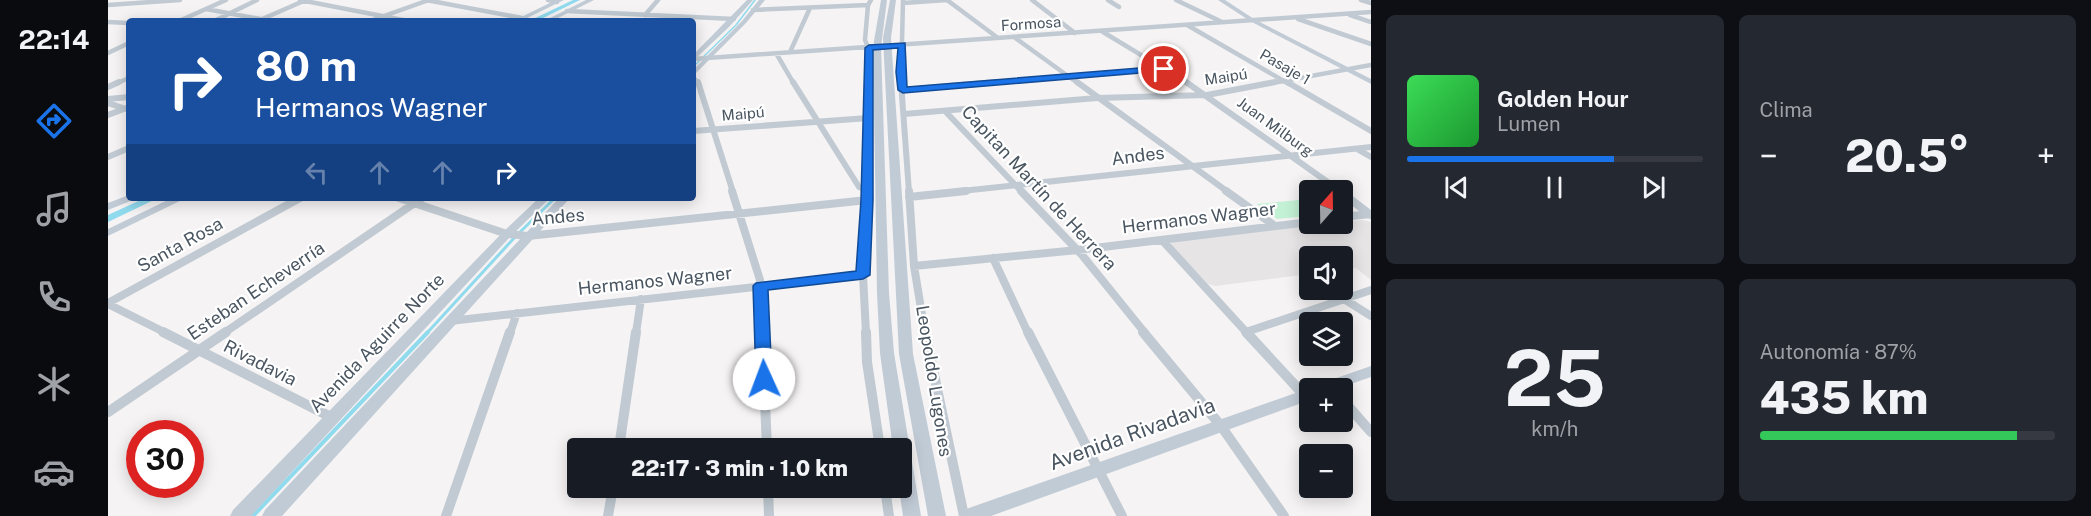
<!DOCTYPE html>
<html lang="es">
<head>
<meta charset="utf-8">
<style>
  :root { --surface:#171b24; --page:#242831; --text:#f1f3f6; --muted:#9ea1a6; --line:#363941; --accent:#1a73e8 }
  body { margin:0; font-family:"Public Sans",sans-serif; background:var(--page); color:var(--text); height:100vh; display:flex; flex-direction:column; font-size:22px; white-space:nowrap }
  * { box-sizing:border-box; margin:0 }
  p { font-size:20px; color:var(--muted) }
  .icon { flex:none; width:33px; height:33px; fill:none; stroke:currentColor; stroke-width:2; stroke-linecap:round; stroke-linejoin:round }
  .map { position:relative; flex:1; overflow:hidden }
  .drawer { display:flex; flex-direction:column; gap:15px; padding:15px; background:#0d0f14; width:720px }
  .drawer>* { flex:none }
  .guide { position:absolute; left:18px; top:18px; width:570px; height:183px; border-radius:6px; box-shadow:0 3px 15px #0003; background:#1a4fa0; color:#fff; overflow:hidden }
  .needle { width:39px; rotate:20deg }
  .buttons { position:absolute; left:1191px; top:180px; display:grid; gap:12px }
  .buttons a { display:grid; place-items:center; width:54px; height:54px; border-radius:6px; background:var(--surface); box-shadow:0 3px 15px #0003; font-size:30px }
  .speed { position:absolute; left:18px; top:420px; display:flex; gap:12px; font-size:30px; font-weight:700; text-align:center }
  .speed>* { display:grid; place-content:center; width:78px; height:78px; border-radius:50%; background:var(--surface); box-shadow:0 3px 15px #0003; line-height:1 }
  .speed .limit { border:9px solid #d22; background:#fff; color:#111 }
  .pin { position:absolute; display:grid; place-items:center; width:51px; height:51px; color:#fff; margin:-26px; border:3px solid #fff; border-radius:50%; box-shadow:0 2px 6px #0007 }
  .me { position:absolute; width:66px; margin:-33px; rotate:358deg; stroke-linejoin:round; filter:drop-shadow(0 0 4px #0008) }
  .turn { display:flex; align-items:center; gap:21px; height:126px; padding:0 30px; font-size:27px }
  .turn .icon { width:78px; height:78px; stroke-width:2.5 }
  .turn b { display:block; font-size:42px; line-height:51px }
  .lanes { display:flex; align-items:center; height:57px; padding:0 30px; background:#0003; justify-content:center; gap:30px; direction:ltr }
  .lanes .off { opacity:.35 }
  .big { font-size:45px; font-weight:800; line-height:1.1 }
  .drawer .card { flex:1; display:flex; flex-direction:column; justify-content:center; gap:9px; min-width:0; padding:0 21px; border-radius:9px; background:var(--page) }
  .drawer .dial { align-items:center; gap:0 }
  .dial b { font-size:78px; line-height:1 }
  .song { display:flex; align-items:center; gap:18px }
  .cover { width:72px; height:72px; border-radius:9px; background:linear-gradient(135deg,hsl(130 70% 55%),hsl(130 70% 35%)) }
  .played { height:6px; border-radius:3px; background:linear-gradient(90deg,var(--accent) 70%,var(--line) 70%) }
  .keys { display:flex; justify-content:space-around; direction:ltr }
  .heat { display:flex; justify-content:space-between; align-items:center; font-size:33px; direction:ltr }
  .charge { height:9px; border-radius:4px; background:linear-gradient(90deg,#34c759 87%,var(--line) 0) }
  .drawer .tiles { flex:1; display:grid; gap:15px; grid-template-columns:repeat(2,1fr) }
  .trip { position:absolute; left:459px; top:438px; width:345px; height:60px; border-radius:6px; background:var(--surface); box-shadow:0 3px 15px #0003; font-weight:800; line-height:60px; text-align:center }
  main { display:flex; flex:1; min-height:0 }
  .tabs { display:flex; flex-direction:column; width:108px; justify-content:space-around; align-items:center; background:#090b0e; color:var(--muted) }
  .tabs .icon { width:42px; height:42px }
  .tabs .current { color:var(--accent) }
  .tabs b { font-size:27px; color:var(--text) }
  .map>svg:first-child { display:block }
  .education { fill:#e6e4e5 }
  .green { fill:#c3f1d5 }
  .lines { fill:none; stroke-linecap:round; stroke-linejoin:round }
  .stream-far2 { stroke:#90daee; stroke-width:1.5 }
  .stream-far1 { stroke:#90daee; stroke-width:3 }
  .stream { stroke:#90daee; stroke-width:4 }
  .canal { fill:#90daee; fill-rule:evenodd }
  .street-far3 { stroke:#c1cad2; stroke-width:4.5 }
  .street-far2 { stroke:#c1cad2; stroke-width:6 }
  .street-far1 { stroke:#c1cad2; stroke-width:8 }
  .street { stroke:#c1cad2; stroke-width:10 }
  .secondary { fill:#c1cbd6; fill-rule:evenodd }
  .route { fill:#1a73e8; stroke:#114b97; stroke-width:1.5 }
  .labels { text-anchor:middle; stroke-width:4.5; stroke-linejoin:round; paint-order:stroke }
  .far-street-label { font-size:15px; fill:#4a5661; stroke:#fff }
  .street-label { font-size:18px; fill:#4a5661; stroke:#fff }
  .near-street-label { font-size:21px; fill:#4a5661; stroke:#fff }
</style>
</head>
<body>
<main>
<nav class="tabs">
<b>22:14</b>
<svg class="icon current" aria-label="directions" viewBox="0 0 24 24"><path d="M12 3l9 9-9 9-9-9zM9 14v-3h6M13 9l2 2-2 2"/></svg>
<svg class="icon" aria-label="music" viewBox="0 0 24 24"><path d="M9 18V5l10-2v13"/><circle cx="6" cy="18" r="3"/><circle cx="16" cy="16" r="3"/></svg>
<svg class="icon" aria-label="phone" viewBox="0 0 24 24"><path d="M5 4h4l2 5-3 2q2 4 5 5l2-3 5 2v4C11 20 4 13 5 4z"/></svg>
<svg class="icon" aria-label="climate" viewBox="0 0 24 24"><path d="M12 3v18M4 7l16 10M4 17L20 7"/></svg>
<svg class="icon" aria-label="car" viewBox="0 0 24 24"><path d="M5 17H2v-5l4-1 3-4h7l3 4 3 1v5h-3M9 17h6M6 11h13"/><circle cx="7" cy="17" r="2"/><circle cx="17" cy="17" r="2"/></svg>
</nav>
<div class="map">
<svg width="1263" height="516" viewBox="0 0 1263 516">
  <rect width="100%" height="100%" fill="#f5f3f3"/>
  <path class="education" d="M1254,220L1263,222V280L1248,268L1235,270L1234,256H1202L1201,274L1107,286L1100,284L1063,245L1065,241Z"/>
  <path class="green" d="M1201,199V216L1169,219L1149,204Z"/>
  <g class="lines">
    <path class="stream-far2" d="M585,67L628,25L647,0"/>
    <path class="stream-far1" d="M412,232L447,198
      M319,333L407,237"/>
    <path class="stream" d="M145,516L320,332"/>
    <path class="canal" d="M465,0H472L429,21H421Z
      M37,198H50L0,222V215Z"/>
    <path class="street-far3" d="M192,0L300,21
      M318,0L414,18
      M440,0L449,2
      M924,0L967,33
      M1000,0L1011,7
      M1068,0L1114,22
      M1253,0L1263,3
      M795,3L839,0L890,38
      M0,5L72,0
      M98,9L163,21
      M645,10L760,5
      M459,11L626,19
      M537,15L550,0
      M1242,15L1263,22
      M1190,19L1263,44
      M152,20L198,0
      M71,21L118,0
      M106,21L149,0
      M262,21L321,0
      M0,22L21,23
      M1079,25L1181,84
      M995,32L1081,84
      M906,37L971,84
      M682,52L702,8
      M0,53L21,43
      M668,53L686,84
      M585,59L1263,12
      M585,77L591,84
      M7,84L21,78
      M761,84L762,52L757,40L760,5L763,0
      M793,84L795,0
      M870,84L1056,69
      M1159,84L1263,65"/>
    <path class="street-far2" d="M590,82L625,192
      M685,82L751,187L759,190
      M793,82L801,192
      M969,82L1120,192
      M1078,82L1231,190
      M1179,82L1263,131
      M0,87L11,82
      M795,90L888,82
      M0,99L21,97
      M0,103L18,109
      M837,111L914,192
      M796,114L989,98L1099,95L1167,82
      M0,115L21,107
      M585,131L760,118
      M1249,149L1263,157
      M0,157L21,148
      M758,192L761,82
      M844,192L1263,147"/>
    <path class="street-far1" d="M624,191L652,280L654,333
      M758,191L755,275L758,333
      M801,191L806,266L817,333
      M913,191L974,255L1037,333
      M1118,191L1167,226
      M1234,193L1263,215
      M801,197L858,191
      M291,198L399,234L420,236L759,200
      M1234,217L1263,214
      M1054,240L1139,333
      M885,258L920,333
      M806,266L970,250L1202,222
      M1236,299L1263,316
      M0,303L192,198
      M0,304L58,333
      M342,321L755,275
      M1138,332L1263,290
      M116,333L314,198
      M402,333L409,313
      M528,333L533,299"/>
    <path class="street" d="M55,332L225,418
      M654,332L659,448
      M758,332L759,362L772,448
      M817,332L856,516
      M920,332L1014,516
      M1035,332L1113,426L1176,516
      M1138,332L1196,395
      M1234,399L1263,432
      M0,412L118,332
      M511,448L528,332
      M660,488L661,516
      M777,488L781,516
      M338,516L402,332
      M500,516L505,488"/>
    <path class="secondary" d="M448,0H456L413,21H405Z
      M478,0H486L444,21H436Z
      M639,0H645L621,27L585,61V55Z
      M651,0H657L638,23L585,76V70L634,21Z
      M773,0H779L773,47L781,293L786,353L813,516H795L791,488H794V448H785L772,353L769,293L765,47Z
      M782,0H788L783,38L805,354L838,516H820L791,354L775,38Z
      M1110,0H1117L1146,19L1263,79V84L1142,21Z
      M21,195V198H26L25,200L0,210V203Z
      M64,198H78L0,236V229Z
      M431,198H442L403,236L143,516H122L125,510L395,232Z
      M451,198H462L174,516H154L157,510Z
      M1263,366V377L1231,388H1209L1211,384Z
      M1202,388V400L883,516H852L855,510L861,508Z"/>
  </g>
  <path class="route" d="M797,43L799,87L1056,66L1061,69L1056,71L795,93L790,90L788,72L790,48L765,50V200L762,275L755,279L660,290L664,379L662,383L656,385L650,383L648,379L645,286L648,283L748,271L753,200L757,48L761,45Z"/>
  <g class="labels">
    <g class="far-street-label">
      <text transform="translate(923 24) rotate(-4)" y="5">Formosa</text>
      <text transform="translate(1177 67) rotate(30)" y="5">Pasaje 1</text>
      <text transform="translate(1118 77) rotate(-9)" y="5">Maipú</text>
      <text transform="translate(635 114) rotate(-5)" y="5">Maipú</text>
      <text transform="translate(1167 127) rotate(36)" y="5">Juan Milburg</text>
    </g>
    <g class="street-label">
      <text transform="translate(1030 156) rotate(-7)" y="6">Andes</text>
      <text transform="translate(931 188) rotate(47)" y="6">Capitan Martín de Herrera</text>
      <text transform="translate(450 217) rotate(-5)" y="6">Andes</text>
      <text transform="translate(1091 218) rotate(-7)" y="6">Hermanos Wagner</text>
      <text transform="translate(72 245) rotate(-29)" y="6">Santa Rosa</text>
      <text transform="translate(547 281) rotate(-6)" y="6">Hermanos Wagner</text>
      <text transform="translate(148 291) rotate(-34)" y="6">Esteban Echeverría</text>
      <text transform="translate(269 343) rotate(-46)" y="6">Avenida Aguirre Norte</text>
      <text transform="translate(152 363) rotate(27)" y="6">Rivadavia</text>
      <text transform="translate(826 381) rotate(81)" y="6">Leopoldo Lugones</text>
    </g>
    <g class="near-street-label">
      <text transform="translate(1024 434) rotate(-20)" y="7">Avenida Rivadavia</text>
    </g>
  </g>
</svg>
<div class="buttons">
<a><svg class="needle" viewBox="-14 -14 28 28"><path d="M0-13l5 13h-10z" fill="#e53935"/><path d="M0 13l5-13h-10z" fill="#9ea1a6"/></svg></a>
<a><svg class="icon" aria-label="sound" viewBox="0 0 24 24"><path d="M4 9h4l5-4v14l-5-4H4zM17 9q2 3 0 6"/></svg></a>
<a><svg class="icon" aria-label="layers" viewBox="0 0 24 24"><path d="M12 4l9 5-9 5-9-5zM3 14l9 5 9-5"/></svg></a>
<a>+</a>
<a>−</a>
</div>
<div class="speed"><div class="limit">30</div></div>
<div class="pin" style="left:1056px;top:69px;background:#d93025"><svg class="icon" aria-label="arrive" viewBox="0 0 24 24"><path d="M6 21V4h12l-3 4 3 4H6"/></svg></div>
<svg class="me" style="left:656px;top:379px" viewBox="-20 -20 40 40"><circle r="19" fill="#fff"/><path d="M0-13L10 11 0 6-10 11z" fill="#1a73e8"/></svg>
<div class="trip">22:17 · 3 min · 1.0 km</div>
<div class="guide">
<div class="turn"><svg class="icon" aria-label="right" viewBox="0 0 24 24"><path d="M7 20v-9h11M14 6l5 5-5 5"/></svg><div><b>80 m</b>Hermanos Wagner</div></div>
<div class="lanes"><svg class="icon off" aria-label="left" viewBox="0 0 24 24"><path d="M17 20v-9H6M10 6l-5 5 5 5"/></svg><svg class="icon off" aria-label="ahead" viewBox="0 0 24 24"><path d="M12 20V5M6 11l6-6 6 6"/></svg><svg class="icon off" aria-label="ahead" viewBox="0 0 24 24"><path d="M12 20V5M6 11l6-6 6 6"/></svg><svg class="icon" aria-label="right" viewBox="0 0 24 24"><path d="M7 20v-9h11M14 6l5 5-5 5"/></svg></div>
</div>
</div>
<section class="drawer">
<div class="tiles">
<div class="card">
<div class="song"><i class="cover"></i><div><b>Golden Hour</b><p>Lumen</p></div></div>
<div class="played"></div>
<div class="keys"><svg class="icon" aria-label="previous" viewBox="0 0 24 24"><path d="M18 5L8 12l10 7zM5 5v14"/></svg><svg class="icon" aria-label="pause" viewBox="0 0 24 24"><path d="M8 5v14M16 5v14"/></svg><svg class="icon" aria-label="next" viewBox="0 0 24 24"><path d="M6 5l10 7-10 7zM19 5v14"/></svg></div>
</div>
<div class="card"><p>Clima</p>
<div class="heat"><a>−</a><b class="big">20.5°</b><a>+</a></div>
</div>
<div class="card dial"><b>25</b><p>km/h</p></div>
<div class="card"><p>Autonomía · 87%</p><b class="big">435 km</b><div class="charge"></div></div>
</div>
</section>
</main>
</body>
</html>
